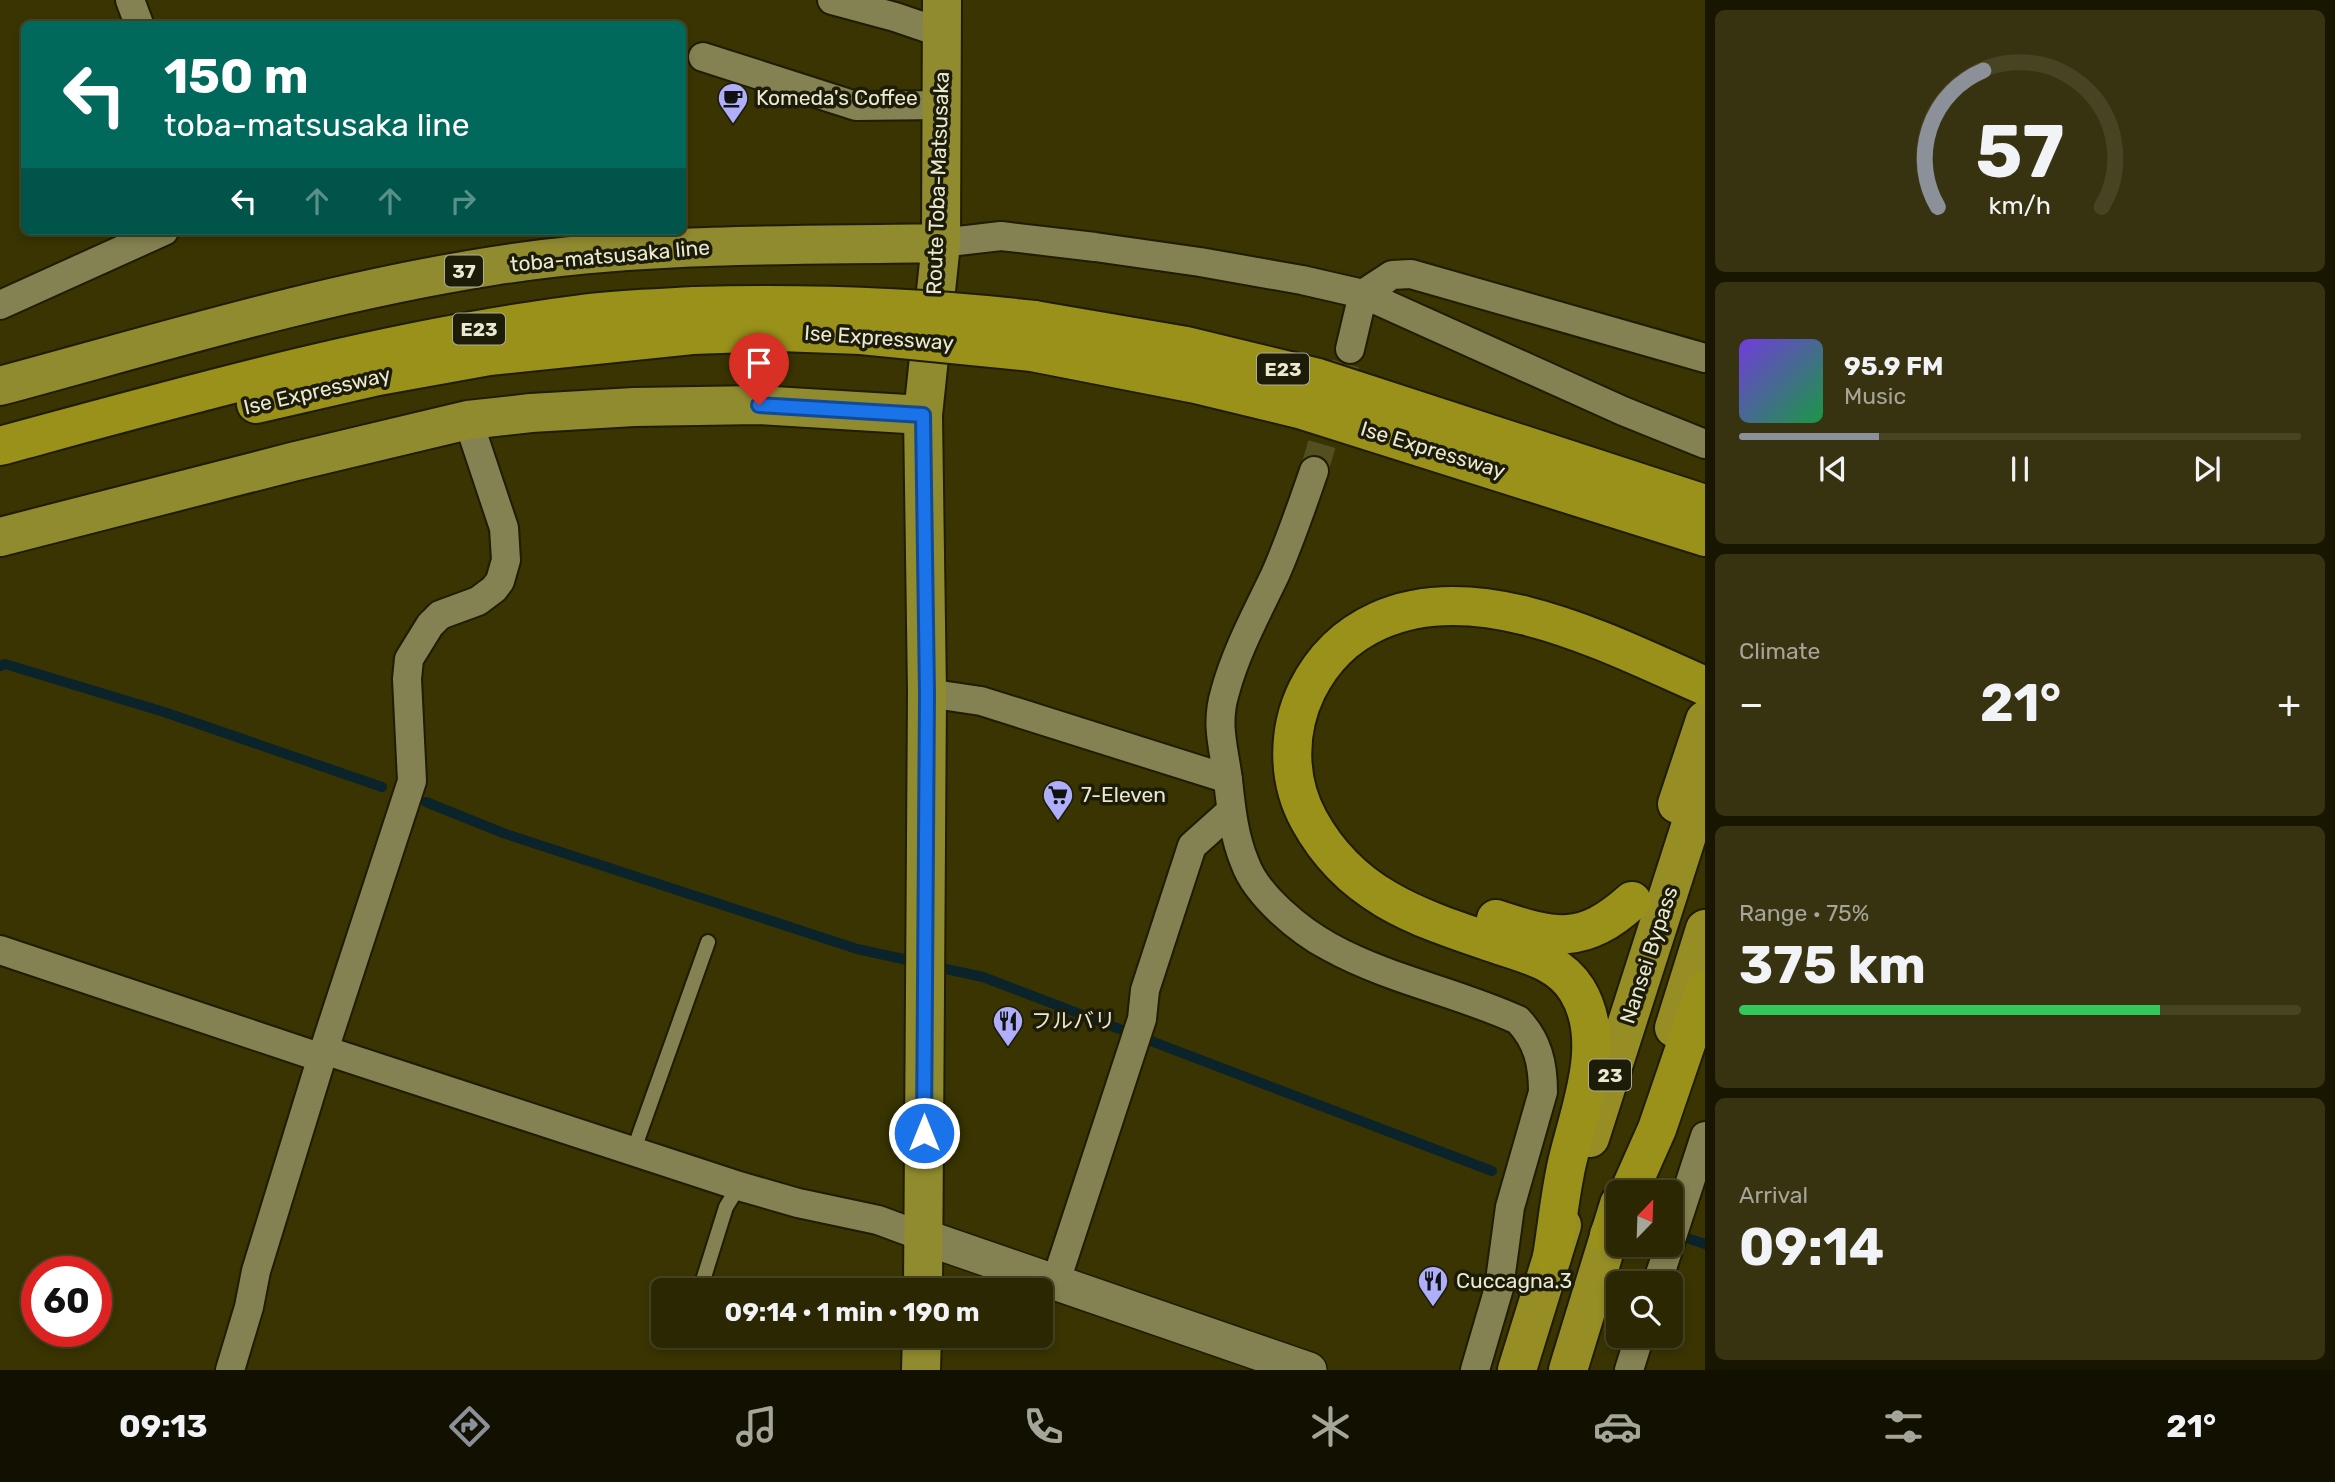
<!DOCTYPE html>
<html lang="en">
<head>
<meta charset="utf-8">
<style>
  :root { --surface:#2b2702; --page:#373311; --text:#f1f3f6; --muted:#a6a599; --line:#474424; --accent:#8c9099 }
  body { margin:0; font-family:Rubik,"Noto Sans JP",sans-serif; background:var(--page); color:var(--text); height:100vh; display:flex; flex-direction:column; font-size:26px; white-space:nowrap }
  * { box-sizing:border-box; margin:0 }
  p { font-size:23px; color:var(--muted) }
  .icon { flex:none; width:38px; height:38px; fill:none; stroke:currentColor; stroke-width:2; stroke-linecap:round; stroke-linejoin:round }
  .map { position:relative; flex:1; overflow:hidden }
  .sheet { display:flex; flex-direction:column; gap:10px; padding:10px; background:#181501; width:630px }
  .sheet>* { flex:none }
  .hud { position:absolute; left:21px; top:21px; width:665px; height:214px; border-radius:10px; box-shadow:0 4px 10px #0003,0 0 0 2px var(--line); background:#00695c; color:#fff; overflow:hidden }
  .needle { width:46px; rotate:23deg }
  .controls { position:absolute; left:1606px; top:1180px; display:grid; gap:14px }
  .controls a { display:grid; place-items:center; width:77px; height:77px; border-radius:10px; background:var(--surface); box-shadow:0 4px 10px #0003,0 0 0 2px var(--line); font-size:35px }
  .speed { position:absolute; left:21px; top:1256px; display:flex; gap:14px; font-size:35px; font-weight:700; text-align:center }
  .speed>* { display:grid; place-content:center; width:91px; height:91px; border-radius:50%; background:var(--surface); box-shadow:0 4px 10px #0003,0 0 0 2px var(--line); line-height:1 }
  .speed .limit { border:10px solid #d22; background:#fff; color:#111 }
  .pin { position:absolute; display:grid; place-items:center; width:60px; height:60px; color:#fff; margin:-72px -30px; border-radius:50% 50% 50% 0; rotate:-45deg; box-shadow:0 0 7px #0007 }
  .pin .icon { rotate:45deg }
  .me { position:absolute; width:77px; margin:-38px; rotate:0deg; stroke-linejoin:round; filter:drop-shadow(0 0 5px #0008) }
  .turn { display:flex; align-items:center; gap:24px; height:147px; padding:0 28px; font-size:32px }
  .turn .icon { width:91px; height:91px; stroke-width:2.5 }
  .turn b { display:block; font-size:49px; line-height:60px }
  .lanes { display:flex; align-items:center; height:66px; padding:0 28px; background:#0003; justify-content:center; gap:35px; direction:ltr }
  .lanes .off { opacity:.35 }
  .big { font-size:52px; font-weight:700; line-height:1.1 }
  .sheet .card { flex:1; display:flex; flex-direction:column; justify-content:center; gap:10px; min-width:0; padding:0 24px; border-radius:10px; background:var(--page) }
  .sheet .dial { align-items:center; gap:0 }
  .dial svg { height:182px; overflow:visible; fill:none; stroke:var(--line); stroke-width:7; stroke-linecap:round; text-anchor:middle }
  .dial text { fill:var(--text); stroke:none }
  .song { display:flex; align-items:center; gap:21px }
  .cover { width:84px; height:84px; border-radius:10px; background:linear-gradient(135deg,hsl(260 70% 55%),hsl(140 70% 35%)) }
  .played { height:7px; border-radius:4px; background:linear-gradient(90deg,var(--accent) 25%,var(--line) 25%) }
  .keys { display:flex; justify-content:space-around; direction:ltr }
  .heat { display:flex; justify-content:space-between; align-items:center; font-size:38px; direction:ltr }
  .charge { height:10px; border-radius:5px; background:linear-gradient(90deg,#34c759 75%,var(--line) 0) }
  .trip { position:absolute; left:651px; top:1278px; width:402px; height:70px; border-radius:10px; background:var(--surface); box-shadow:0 4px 10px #0003,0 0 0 2px var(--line); font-weight:700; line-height:70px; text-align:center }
  .tabs { display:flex; height:112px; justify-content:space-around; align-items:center; background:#111001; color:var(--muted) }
  .tabs .icon { width:49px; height:49px }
  .tabs .on { color:var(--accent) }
  .tabs b { font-size:32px; color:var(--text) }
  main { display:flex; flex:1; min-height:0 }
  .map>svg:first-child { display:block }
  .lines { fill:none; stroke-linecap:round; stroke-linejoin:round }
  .stream { stroke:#0b232b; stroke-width:10 }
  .minor-tunnel { stroke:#544f21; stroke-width:28; stroke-dasharray:28 14; stroke-linecap:butt }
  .service-casing { stroke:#1f1c00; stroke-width:18 }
  .minor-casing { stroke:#1f1c00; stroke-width:32 }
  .tertiary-casing { stroke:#1f1c00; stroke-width:38 }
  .primary-casing { stroke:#1f1c00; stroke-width:42 }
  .trunk-casing { stroke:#1f1c00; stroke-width:42 }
  .motorway-casing { stroke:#1f1c00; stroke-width:42 }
  .service { stroke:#848152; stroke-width:14 }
  .minor { stroke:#848152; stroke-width:28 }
  .tertiary { stroke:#848152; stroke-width:35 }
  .primary { stroke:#918b30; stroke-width:38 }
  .trunk { stroke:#968e25; stroke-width:38 }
  .motorway { stroke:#9a911a; stroke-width:38 }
  .motorway-bridge-casing { stroke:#1f1c00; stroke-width:42; stroke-linecap:butt }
  .motorway-bridge { stroke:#9a911a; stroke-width:38 }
  .route-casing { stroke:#114b97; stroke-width:18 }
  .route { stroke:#1a73e8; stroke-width:12 }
  .labels { text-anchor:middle; stroke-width:7; stroke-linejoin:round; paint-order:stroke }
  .shield { fill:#1d1c08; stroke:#adac94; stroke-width:2 }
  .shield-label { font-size:19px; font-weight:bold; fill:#ebe9d0 }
  .poi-label { font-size:21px; fill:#ebe9d0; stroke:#1d1c08; text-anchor:start }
  .street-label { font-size:21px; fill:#ebe9d0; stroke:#1d1c08 }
</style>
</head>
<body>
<main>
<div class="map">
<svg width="1705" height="1370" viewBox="0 0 1705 1370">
  <rect width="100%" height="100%" fill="#393402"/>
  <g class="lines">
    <path class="stream" d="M0,666L5,664L164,712L382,787
      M426,802L503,833L857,949L917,962
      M932,966L983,977L1492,1171
      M1690,1239L1705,1244"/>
    <path class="minor-tunnel" d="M1314,471L1350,349"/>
    <g class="service-casing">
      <path id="service" d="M633,1152L708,942
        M700,1290L726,1207L739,1186
        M684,1340L686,1335"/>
    </g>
    <g class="minor-casing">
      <path id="minor" d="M130,0L139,24
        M832,0L895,17L942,33
        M703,57L856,106L942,105
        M941,243L1001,236L1095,247L1200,262L1302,280L1363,294L1392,275L1411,274L1705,358
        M0,305L164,231
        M1350,349L1363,294L1623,411L1705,444
        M1314,471C1302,506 1290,541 1275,575C1257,613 1236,651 1225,692C1215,725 1224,748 1228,780C1231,808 1234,837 1245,863C1257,896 1300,931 1330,947C1390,980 1457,992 1518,1020C1538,1041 1543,1064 1543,1092L1510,1207L1499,1288L1475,1370
        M927,693L981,701L1228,779
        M0,950L322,1058
        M324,1050L739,1186L798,1203L878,1220L924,1237
        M1671,1240L1705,1136
        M1056,1281L1142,1019L1145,990L1192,846L1231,811
        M1657,1283L1670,1244
        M230,1370L249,1307L256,1271L324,1050L412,781L407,679L409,659L430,625L440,615L478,601L494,589L500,581L506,560L504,528L468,420
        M1629,1370L1640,1335"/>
    </g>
    <g class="tertiary-casing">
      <path id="tertiary" d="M924,1237L1309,1370"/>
    </g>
    <g class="primary-casing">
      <path id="primary" d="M0,386C163,342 326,292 493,266C641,242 792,246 941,243
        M0,537L292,462L468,420L531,413L634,407L759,405L923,415
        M923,1290L927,693L923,415L941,243L942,0
        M921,1370L922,1335"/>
    </g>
    <g class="trunk-casing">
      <path id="trunk" d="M1677,804L1705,720
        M1674,1028L1705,929
        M1590,1138L1705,780
        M1517,1370L1562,1225
        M1568,1370L1619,1204"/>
    </g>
    <g class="motorway-casing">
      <path id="motorway" d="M1034,320L1186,346L1318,378L1705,504
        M1032,352L1196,384L1299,409L1705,537
        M256,404L378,376L489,356L692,335
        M0,446C195,393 388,338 589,313C624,309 660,308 695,306
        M1496,919C1556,939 1583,945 1632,901
        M1629,1192L1657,1129L1705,989
        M1609,1235L1619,1214
        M1552,1257C1557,1226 1560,1194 1567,1163C1579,1110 1609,1042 1577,990C1559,961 1526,954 1496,944C1419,918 1351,897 1309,820C1287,780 1287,731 1307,690C1323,658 1345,636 1378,621C1480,575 1611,645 1705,686"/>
    </g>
    <use href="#service" class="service"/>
    <use href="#minor" class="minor"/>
    <use href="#tertiary" class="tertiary"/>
    <use href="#primary" class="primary"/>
    <use href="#trunk" class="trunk"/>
    <use href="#motorway" class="motorway"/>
    <g class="motorway-bridge-casing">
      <path id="motorway-bridge" d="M695,306C809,303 921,307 1034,320
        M692,335L779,332L861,335L1032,352"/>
    </g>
    <use href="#motorway-bridge" class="motorway-bridge"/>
  </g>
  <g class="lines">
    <g class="route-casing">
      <path id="route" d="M759,405L923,415L927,693L924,1133"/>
    </g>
    <use href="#route" class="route"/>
  </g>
  <defs>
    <g id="cafe-pin" transform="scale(1.575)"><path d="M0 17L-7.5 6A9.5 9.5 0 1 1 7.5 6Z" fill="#afaefa" stroke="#1d1c08"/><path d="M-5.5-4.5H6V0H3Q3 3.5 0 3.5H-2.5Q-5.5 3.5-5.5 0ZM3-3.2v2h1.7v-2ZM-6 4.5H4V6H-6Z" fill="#111"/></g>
    <g id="supermarket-pin" transform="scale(1.575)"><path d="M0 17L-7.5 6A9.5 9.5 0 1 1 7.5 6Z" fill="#afaefa" stroke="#1d1c08"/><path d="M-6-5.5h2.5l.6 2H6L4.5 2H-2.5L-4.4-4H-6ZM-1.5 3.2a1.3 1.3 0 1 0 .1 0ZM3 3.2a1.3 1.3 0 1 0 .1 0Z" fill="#111"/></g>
    <g id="restaurant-pin" transform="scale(1.575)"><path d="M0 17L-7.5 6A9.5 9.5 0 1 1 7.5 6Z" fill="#afaefa" stroke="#1d1c08"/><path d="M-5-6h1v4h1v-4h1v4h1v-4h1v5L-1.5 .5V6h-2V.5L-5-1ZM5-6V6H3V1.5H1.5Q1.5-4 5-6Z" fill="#111"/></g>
  </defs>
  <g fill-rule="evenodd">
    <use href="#cafe-pin" x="733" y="98"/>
    <use href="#supermarket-pin" x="1058" y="795"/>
    <use href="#restaurant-pin" x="1008" y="1021"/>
    <use href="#restaurant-pin" x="1433" y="1281"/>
  </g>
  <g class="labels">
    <g class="shield">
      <rect x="445" y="255.5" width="38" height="31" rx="5"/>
      <rect x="453" y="313.5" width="52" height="31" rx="5"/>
      <rect x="1257" y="353.5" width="52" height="31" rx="5"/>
      <rect x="1589" y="1059.5" width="42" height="31" rx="5"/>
    </g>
    <g class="shield-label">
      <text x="464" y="278">37</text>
      <text x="479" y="336">E23</text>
      <text x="1283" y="376">E23</text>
      <text x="1610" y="1082">23</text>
    </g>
    <g class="poi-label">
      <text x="756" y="105">Komeda's Coffee</text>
      <text x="1081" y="802">7-Eleven</text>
      <text x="1031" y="1028">フルバリ</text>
      <text x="1456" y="1288">Cuccagna.3</text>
    </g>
    <g class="street-label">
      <text transform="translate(938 183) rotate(-88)" y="7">Route Toba-Matsusaka</text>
      <text transform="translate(610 256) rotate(-5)" y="7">toba-matsusaka line</text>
      <text transform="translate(879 338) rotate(4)" y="7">Ise Expressway</text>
      <text transform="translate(317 391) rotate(-13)" y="7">Ise Expressway</text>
      <text transform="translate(1433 450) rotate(17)" y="7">Ise Expressway</text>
      <text transform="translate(1649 955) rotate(-72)" y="7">Nansei Bypass</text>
    </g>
  </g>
</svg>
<div class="controls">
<a><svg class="needle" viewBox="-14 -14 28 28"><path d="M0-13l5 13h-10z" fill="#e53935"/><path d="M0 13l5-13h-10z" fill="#a6a599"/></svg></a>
<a><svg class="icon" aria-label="search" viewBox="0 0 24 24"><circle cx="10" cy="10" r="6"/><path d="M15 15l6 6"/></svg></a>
</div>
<div class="speed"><div class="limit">60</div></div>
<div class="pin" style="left:759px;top:405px;background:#d93025"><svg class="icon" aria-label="arrive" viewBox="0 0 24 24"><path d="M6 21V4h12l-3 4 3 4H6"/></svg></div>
<svg class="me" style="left:924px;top:1133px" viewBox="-20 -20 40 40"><circle r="17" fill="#1a73e8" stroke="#fff" stroke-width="3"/><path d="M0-11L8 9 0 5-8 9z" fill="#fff"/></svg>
<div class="trip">09:14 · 1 min · 190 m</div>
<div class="hud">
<div class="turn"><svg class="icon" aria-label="left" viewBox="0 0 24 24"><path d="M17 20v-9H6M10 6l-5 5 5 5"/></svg><div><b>150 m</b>toba-matsusaka line</div></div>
<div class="lanes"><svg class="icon" aria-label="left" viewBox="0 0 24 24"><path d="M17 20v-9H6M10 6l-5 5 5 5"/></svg><svg class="icon off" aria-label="ahead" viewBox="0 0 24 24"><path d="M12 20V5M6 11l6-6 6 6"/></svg><svg class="icon off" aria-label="ahead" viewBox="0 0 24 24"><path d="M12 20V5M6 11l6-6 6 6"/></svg><svg class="icon off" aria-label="right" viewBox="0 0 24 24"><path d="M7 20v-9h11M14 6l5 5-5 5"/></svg></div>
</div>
</div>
<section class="sheet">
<div class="card dial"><svg viewBox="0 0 100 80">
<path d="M14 69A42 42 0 1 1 86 69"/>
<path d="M14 69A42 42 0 0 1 34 9" stroke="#8c9099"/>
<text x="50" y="56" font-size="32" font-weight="700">57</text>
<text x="50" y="72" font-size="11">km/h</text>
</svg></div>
<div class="card">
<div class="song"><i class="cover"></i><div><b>95.9 FM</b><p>Music</p></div></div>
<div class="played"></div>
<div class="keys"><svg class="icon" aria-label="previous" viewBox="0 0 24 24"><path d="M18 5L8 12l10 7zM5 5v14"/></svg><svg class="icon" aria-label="pause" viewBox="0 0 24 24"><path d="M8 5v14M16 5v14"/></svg><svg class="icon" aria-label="next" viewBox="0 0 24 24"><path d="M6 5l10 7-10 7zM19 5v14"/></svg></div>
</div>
<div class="card"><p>Climate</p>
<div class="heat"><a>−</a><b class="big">21°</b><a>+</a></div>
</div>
<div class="card"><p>Range · 75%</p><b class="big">375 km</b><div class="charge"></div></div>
<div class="card"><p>Arrival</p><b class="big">09:14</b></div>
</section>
</main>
<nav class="tabs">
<b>09:13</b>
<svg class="icon on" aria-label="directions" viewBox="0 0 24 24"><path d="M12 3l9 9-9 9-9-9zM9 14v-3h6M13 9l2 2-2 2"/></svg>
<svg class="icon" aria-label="music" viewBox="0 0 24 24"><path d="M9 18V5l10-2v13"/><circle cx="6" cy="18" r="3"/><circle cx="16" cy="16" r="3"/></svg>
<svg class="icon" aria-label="phone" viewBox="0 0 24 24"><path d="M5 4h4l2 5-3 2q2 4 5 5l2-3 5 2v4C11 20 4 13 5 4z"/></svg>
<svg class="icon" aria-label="climate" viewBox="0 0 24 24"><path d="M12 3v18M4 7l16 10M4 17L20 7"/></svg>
<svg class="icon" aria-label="car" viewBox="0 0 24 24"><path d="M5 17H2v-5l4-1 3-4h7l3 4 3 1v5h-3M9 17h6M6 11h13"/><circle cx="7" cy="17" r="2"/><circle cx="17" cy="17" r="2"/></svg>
<svg class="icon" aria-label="filters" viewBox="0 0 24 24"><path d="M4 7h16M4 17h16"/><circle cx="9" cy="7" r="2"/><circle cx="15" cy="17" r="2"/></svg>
<b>21°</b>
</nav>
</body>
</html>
